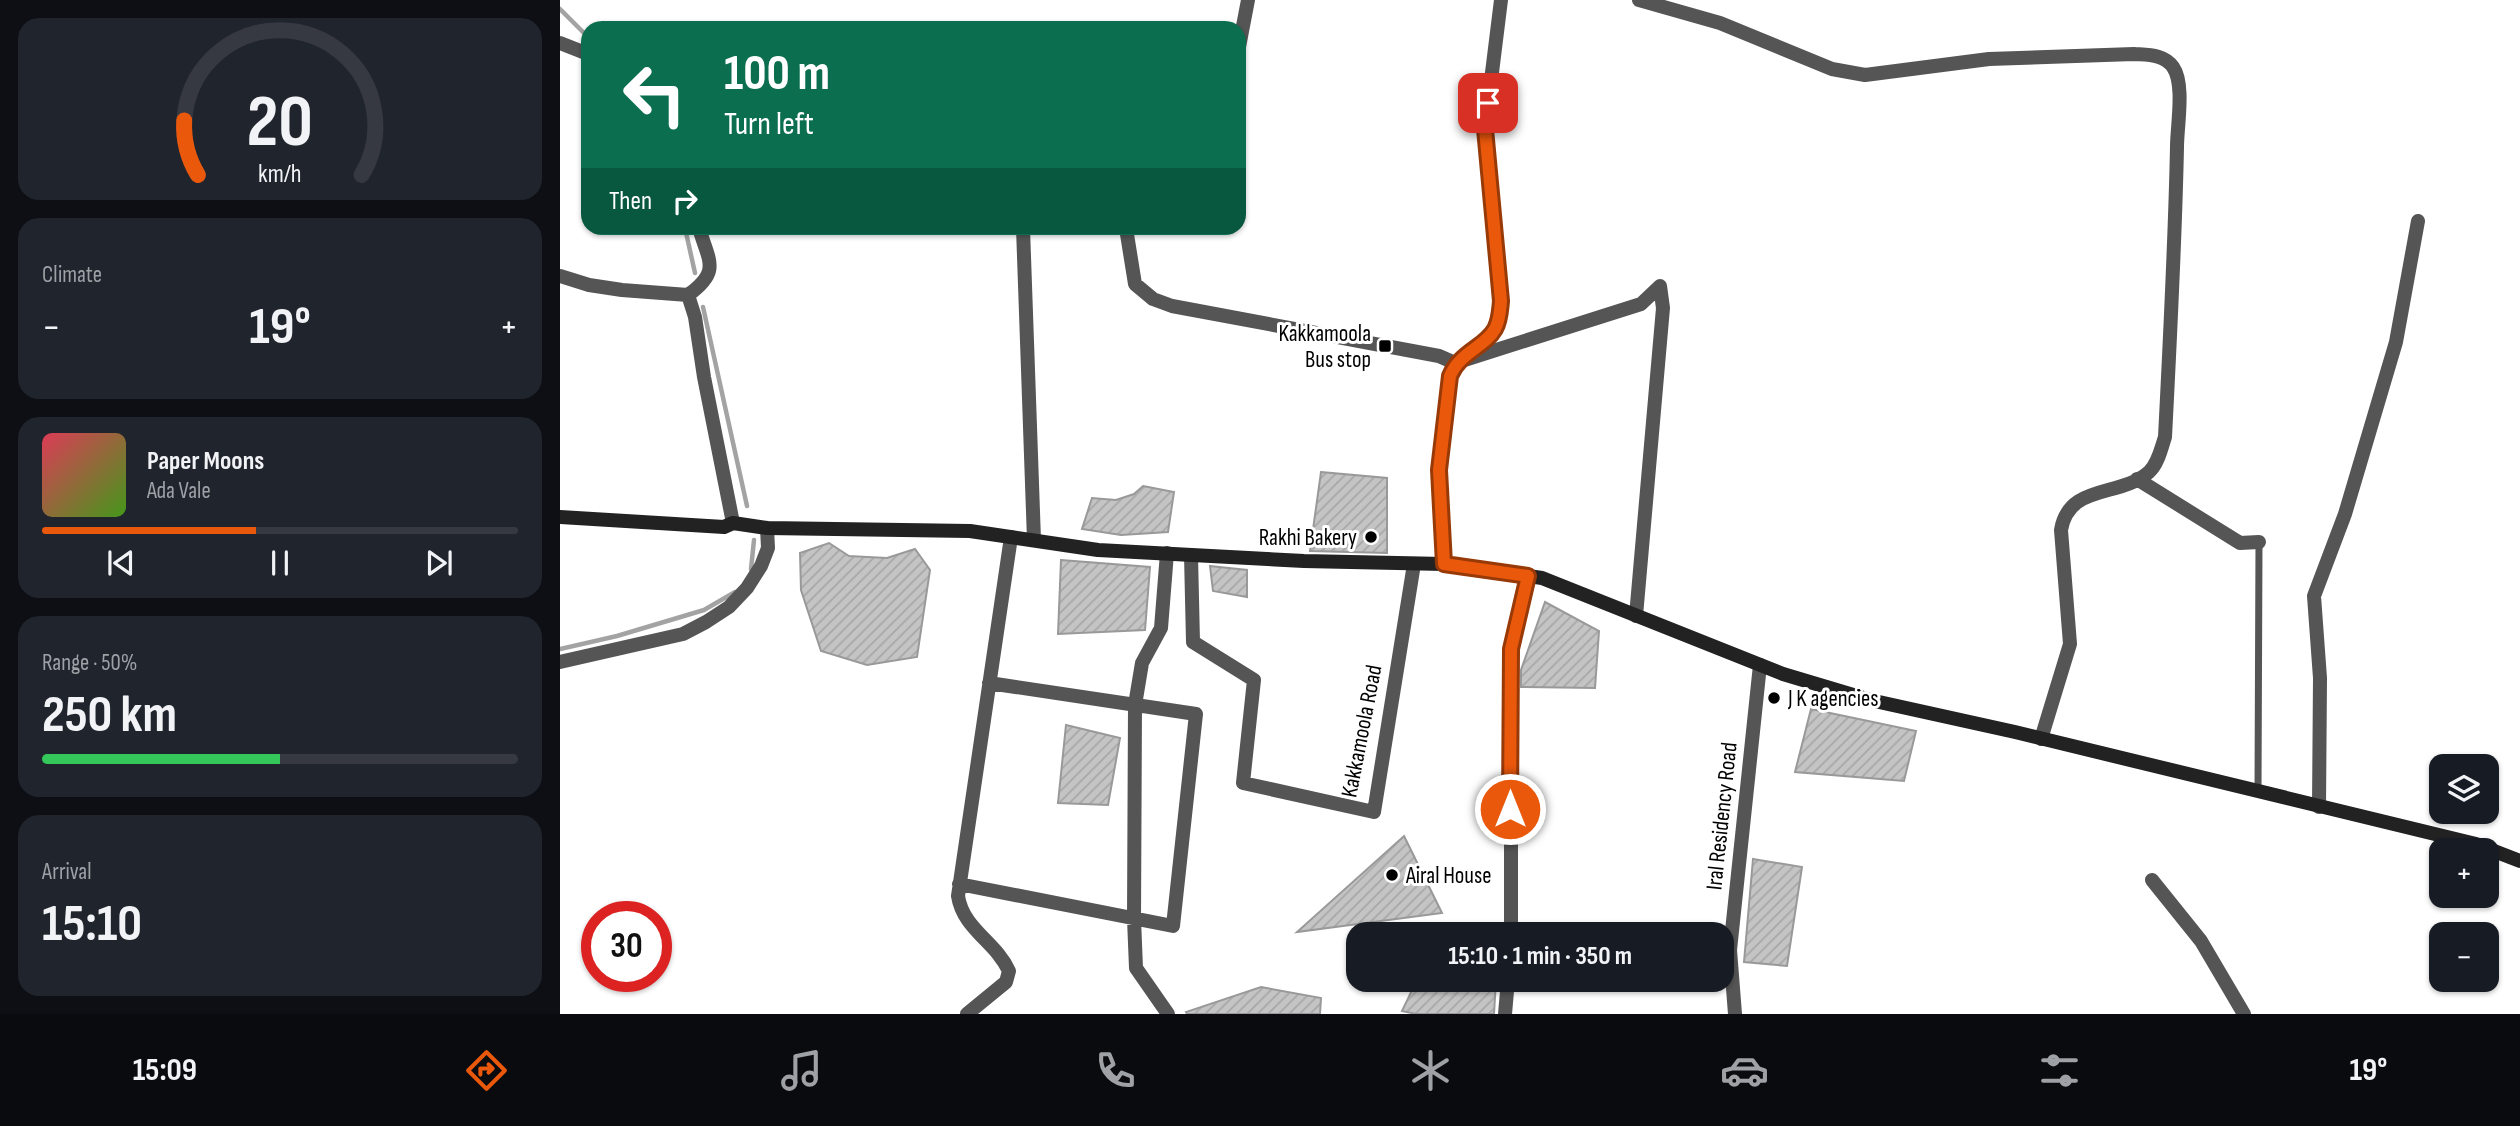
<!DOCTYPE html>
<html lang="en">
<head>
<meta charset="utf-8">
<style>
  :root { --surface:#171b24; --page:#20242c; --text:#f1f3f6; --muted:#9ea1a6; --line:#363941; --accent:#ea580c }
  body { margin:0; font-family:"Sofia Sans Condensed",sans-serif; background:var(--page); color:var(--text); height:100vh; display:flex; flex-direction:column; font-size:26px; white-space:nowrap }
  * { box-sizing:border-box; margin:0 }
  p { font-size:23px; color:var(--muted) }
  .icon { flex:none; width:38px; height:38px; fill:none; stroke:currentColor; stroke-width:2; stroke-linecap:round; stroke-linejoin:round }
  .map { position:relative; flex:1; overflow:hidden }
  .panel { display:flex; flex-direction:column; gap:18px; padding:18px; background:#0d0f14; width:560px }
  .panel>* { flex:none }
  .top-card { position:absolute; left:21px; top:21px; width:665px; height:214px; border-radius:21px; box-shadow:0 2px 5px #0004; background:#0b6e4f; color:#fff; overflow:hidden }
  .buttons { position:absolute; left:1869px; top:754px; display:grid; gap:14px }
  .buttons a { display:grid; place-items:center; width:70px; height:70px; border-radius:14px; background:var(--surface); box-shadow:0 2px 5px #0004; font-size:35px }
  .speed { position:absolute; left:21px; top:901px; display:flex; gap:14px; font-size:35px; font-weight:700; text-align:center }
  .speed>* { display:grid; place-content:center; width:91px; height:91px; border-radius:50%; background:var(--surface); box-shadow:0 2px 5px #0004; line-height:1 }
  .speed .limit { border:10px solid #d22; background:#fff; color:#111 }
  .pin { position:absolute; display:grid; place-items:center; width:60px; height:60px; color:#fff; margin:-30px; border-radius:14px; box-shadow:0 4px 10px #0006 }
  .me { position:absolute; width:77px; margin:-38px; rotate:0deg; stroke-linejoin:round; filter:drop-shadow(0 0 5px #0008) }
  .turn { display:flex; align-items:center; gap:24px; height:147px; padding:0 28px; font-size:32px }
  .turn .icon { width:91px; height:91px; stroke-width:2.5 }
  .turn b { display:block; font-size:49px; line-height:60px }
  .then { display:flex; align-items:center; height:66px; padding:0 28px; background:#0003; gap:14px; font-size:26px }
  .big { font-size:52px; font-weight:700; line-height:1.1 }
  .panel .card { flex:1; display:flex; flex-direction:column; justify-content:center; gap:10px; min-width:0; padding:0 24px; border-radius:21px; background:var(--page) }
  .panel .dial { align-items:center; gap:0 }
  .dial svg { height:182px; overflow:visible; fill:none; stroke:var(--line); stroke-width:7; stroke-linecap:round; text-anchor:middle }
  .dial text { fill:var(--text); stroke:none }
  .song { display:flex; align-items:center; gap:21px }
  .cover { width:84px; height:84px; border-radius:10px; background:linear-gradient(135deg,hsl(350 70% 55%),hsl(100 70% 35%)) }
  .played { height:7px; border-radius:4px; background:linear-gradient(90deg,var(--accent) 45%,var(--line) 45%) }
  .keys { display:flex; justify-content:space-around; direction:ltr }
  .heat { display:flex; justify-content:space-between; align-items:center; font-size:38px; direction:ltr }
  .charge { height:10px; border-radius:5px; background:linear-gradient(90deg,#34c759 50%,var(--line) 0) }
  .trip { position:absolute; left:786px; top:922px; width:388px; height:70px; border-radius:21px; background:var(--surface); box-shadow:0 2px 5px #0004; font-weight:700; line-height:70px; text-align:center }
  .menu { display:flex; height:112px; justify-content:space-around; align-items:center; background:#090b0e; color:var(--muted) }
  .menu .icon { width:49px; height:49px }
  .menu .current { color:var(--accent) }
  .menu b { font-size:32px; color:var(--text) }
  main { display:flex; flex:1; min-height:0 }
  .map>svg:first-child { display:block }
  .lines { fill:none; stroke-linecap:round; stroke-linejoin:round }
  .stream { stroke:#a3a3a3; stroke-width:4.5 }
  .building { fill:url(#building-hatch); stroke:#999; stroke-width:2 }
  .service { stroke:#555; stroke-width:7 }
  .minor { stroke:#555; stroke-width:14 }
  .secondary { stroke:#222; stroke-width:14 }
  .route-casing { stroke:#983908; stroke-width:18 }
  .route { stroke:#ea580c; stroke-width:12 }
  .poi-dot { fill:#000; stroke:#fff; stroke-width:2.5 }
  .labels { text-anchor:middle; stroke-width:6; stroke-linejoin:round; paint-order:stroke }
  .poi-label { font-size:23px; fill:#000; stroke:#fff; text-anchor:end }
  .street-label { font-size:23px; fill:#000; stroke:#fff }
</style>
</head>
<body>
<main>
<section class="panel">
<div class="card dial"><svg viewBox="0 0 100 80">
<path d="M14 69A42 42 0 1 1 86 69"/>
<path d="M14 69A42 42 0 0 1 8 45" stroke="#ea580c"/>
<text x="50" y="56" font-size="32" font-weight="700">20</text>
<text x="50" y="72" font-size="11">km/h</text>
</svg></div>
<div class="card"><p>Climate</p>
<div class="heat"><a>−</a><b class="big">19°</b><a>+</a></div>
</div>
<div class="card">
<div class="song"><i class="cover"></i><div><b>Paper Moons</b><p>Ada Vale</p></div></div>
<div class="played"></div>
<div class="keys"><svg class="icon" aria-label="previous" viewBox="0 0 24 24"><path d="M18 5L8 12l10 7zM5 5v14"/></svg><svg class="icon" aria-label="pause" viewBox="0 0 24 24"><path d="M8 5v14M16 5v14"/></svg><svg class="icon" aria-label="next" viewBox="0 0 24 24"><path d="M6 5l10 7-10 7zM19 5v14"/></svg></div>
</div>
<div class="card"><p>Range · 50%</p><b class="big">250 km</b><div class="charge"></div></div>
<div class="card"><p>Arrival</p><b class="big">15:10</b></div>
</section>
<div class="map">
<svg width="1960" height="1014" viewBox="0 0 1960 1014">
  <defs>
    <pattern id="building-hatch" width="6" height="6" patternUnits="userSpaceOnUse" patternTransform="scale(1.75)"><rect width="6" height="6" fill="#c4c4c4"/><path d="M-1 1l2-2M0 6l6-6M5 7l2-2" fill="none" stroke="#a7a7a7"/></pattern>
  </defs>
  <rect width="100%" height="100%" fill="#fff"/>
  <g class="lines">
    <path class="stream" d="M0,9L28,37
      M125,228L135,273
      M143,307L187,506
      M191,569L194,540
      M0,649L57,636L144,610L175,592"/>
  </g>
  <path class="building" d="M761,472L827,478V553L750,551Z
    M583,486L614,492L608,532L561,535L522,529L532,498L556,500L574,494Z
    M269,543L289,556L327,558L355,549L370,570L357,657L307,665L261,651L241,590L240,553Z
    M501,560L590,567L585,630L498,634Z
    M650,566L687,570V597L653,591Z
    M985,602L1039,631L1035,688L961,687V670Z
    M1251,709L1356,731L1344,781L1235,772Z
    M506,725L560,738L548,805L498,803Z
    M844,836L882,913L737,932Z
    M1193,859L1242,867L1227,966L1184,962Z
    M852,980H936L934,1014H856L842,1011L854,986Z
    M701,987L761,998L760,1014H627L626,1012Z"/>
  <g class="lines">
    <path class="service" d="M1698,791L1699,542"/>
    <path class="minor" d="M1079,0L1160,23L1272,69L1305,75L1429,59L1574,54C1588,55 1604,54 1613,67C1625,84 1617,126 1617,147C1615,244 1610,340 1605,437C1601,449 1598,464 1589,472C1560,498 1509,483 1501,530L1510,644L1481,739
      M0,43L28,54
      M679,47L688,0
      M463,228L474,540
      M566,228L575,284L593,299L612,306L879,356L895,363L1081,304L1100,286L1103,308L1076,616
      M0,276L29,285L62,290L128,295L135,317L144,377L173,523
      M128,295C161,271 149,262 139,228
      M1577,479L1680,543L1699,542
      M607,553L601,628L582,663L575,705L574,919L576,968L608,1014
      M631,555L633,642L694,680L683,783L814,812L854,564
      M884,564L879,470L889,376C900,352 925,347 935,329C940,320 940,310 941,301L925,129L941,0
      M0,662L123,634L146,622L169,607L187,588L201,566L208,548L207,528
      M1759,807L1760,678L1754,596L1785,514L1836,342L1858,221
      M1592,880L1641,941L1684,1014
      M399,884L613,926L636,714L429,683
      M951,934V649L968,576
      M407,1014L446,982L449,971C436,942 403,929 398,896L451,537
      M945,1014L948,980
      M1175,1014L1170,950L1200,665"/>
    <path class="secondary" d="M0,517L164,527L173,523L207,528L410,531L538,550L744,561L884,564L982,578L1223,674L1310,700L1455,732L1916,844L1960,861"/>
  </g>
  <g class="lines">
    <g class="route-casing">
      <path id="route" d="M928,103L925,129L941,301C940,310 940,320 935,329C925,347 900,352 890,376L879,470L884,564L968,576L951,649L950,809"/>
    </g>
    <use href="#route" class="route"/>
  </g>
  <g class="poi-dot">
    <rect x="818" y="339" width="14" height="14" rx="3.5"/>
    <circle cx="811" cy="537" r="7"/>
    <circle cx="1214" cy="698" r="7"/>
    <circle cx="832" cy="875" r="7"/>
  </g>
  <g class="labels">
    <g class="poi-label">
      <text x="811" y="341">Kakkamoola<tspan x="811" dy="26">Bus stop</tspan></text>
      <text x="797" y="545">Rakhi Bakery</text>
      <text x="1228" y="706" text-anchor="start">J K agencies</text>
      <text x="846" y="883" text-anchor="start">Airal House</text>
    </g>
    <g class="street-label">
      <text transform="translate(801 731) rotate(-79)" y="8">Kakkamoola Road</text>
      <text transform="translate(1161 816) rotate(-84)" y="8">Iral Residency Road</text>
    </g>
  </g>
</svg>
<div class="buttons">
<a><svg class="icon" aria-label="layers" viewBox="0 0 24 24"><path d="M12 4l9 5-9 5-9-5zM3 14l9 5 9-5"/></svg></a>
<a>+</a>
<a>−</a>
</div>
<div class="speed"><div class="limit">30</div></div>
<div class="pin" style="left:928px;top:103px;background:#d93025"><svg class="icon" aria-label="arrive" viewBox="0 0 24 24"><path d="M6 21V4h12l-3 4 3 4H6"/></svg></div>
<svg class="me" style="left:950px;top:809px" viewBox="-20 -20 40 40"><circle r="17" fill="#ea580c" stroke="#fff" stroke-width="3"/><path d="M0-11L8 9 0 5-8 9z" fill="#fff"/></svg>
<div class="trip">15:10 · 1 min · 350 m</div>
<div class="top-card">
<div class="turn"><svg class="icon" aria-label="left" viewBox="0 0 24 24"><path d="M17 20v-9H6M10 6l-5 5 5 5"/></svg><div><b>100 m</b>Turn left</div></div>
<div class="then">Then<svg class="icon" aria-label="right" viewBox="0 0 24 24"><path d="M7 20v-9h11M14 6l5 5-5 5"/></svg></div>
</div>
</div>
</main>
<nav class="menu">
<b>15:09</b>
<svg class="icon current" aria-label="directions" viewBox="0 0 24 24"><path d="M12 3l9 9-9 9-9-9zM9 14v-3h6M13 9l2 2-2 2"/></svg>
<svg class="icon" aria-label="music" viewBox="0 0 24 24"><path d="M9 18V5l10-2v13"/><circle cx="6" cy="18" r="3"/><circle cx="16" cy="16" r="3"/></svg>
<svg class="icon" aria-label="phone" viewBox="0 0 24 24"><path d="M5 4h4l2 5-3 2q2 4 5 5l2-3 5 2v4C11 20 4 13 5 4z"/></svg>
<svg class="icon" aria-label="climate" viewBox="0 0 24 24"><path d="M12 3v18M4 7l16 10M4 17L20 7"/></svg>
<svg class="icon" aria-label="car" viewBox="0 0 24 24"><path d="M5 17H2v-5l4-1 3-4h7l3 4 3 1v5h-3M9 17h6M6 11h13"/><circle cx="7" cy="17" r="2"/><circle cx="17" cy="17" r="2"/></svg>
<svg class="icon" aria-label="filters" viewBox="0 0 24 24"><path d="M4 7h16M4 17h16"/><circle cx="9" cy="7" r="2"/><circle cx="15" cy="17" r="2"/></svg>
<b>19°</b>
</nav>
</body>
</html>
